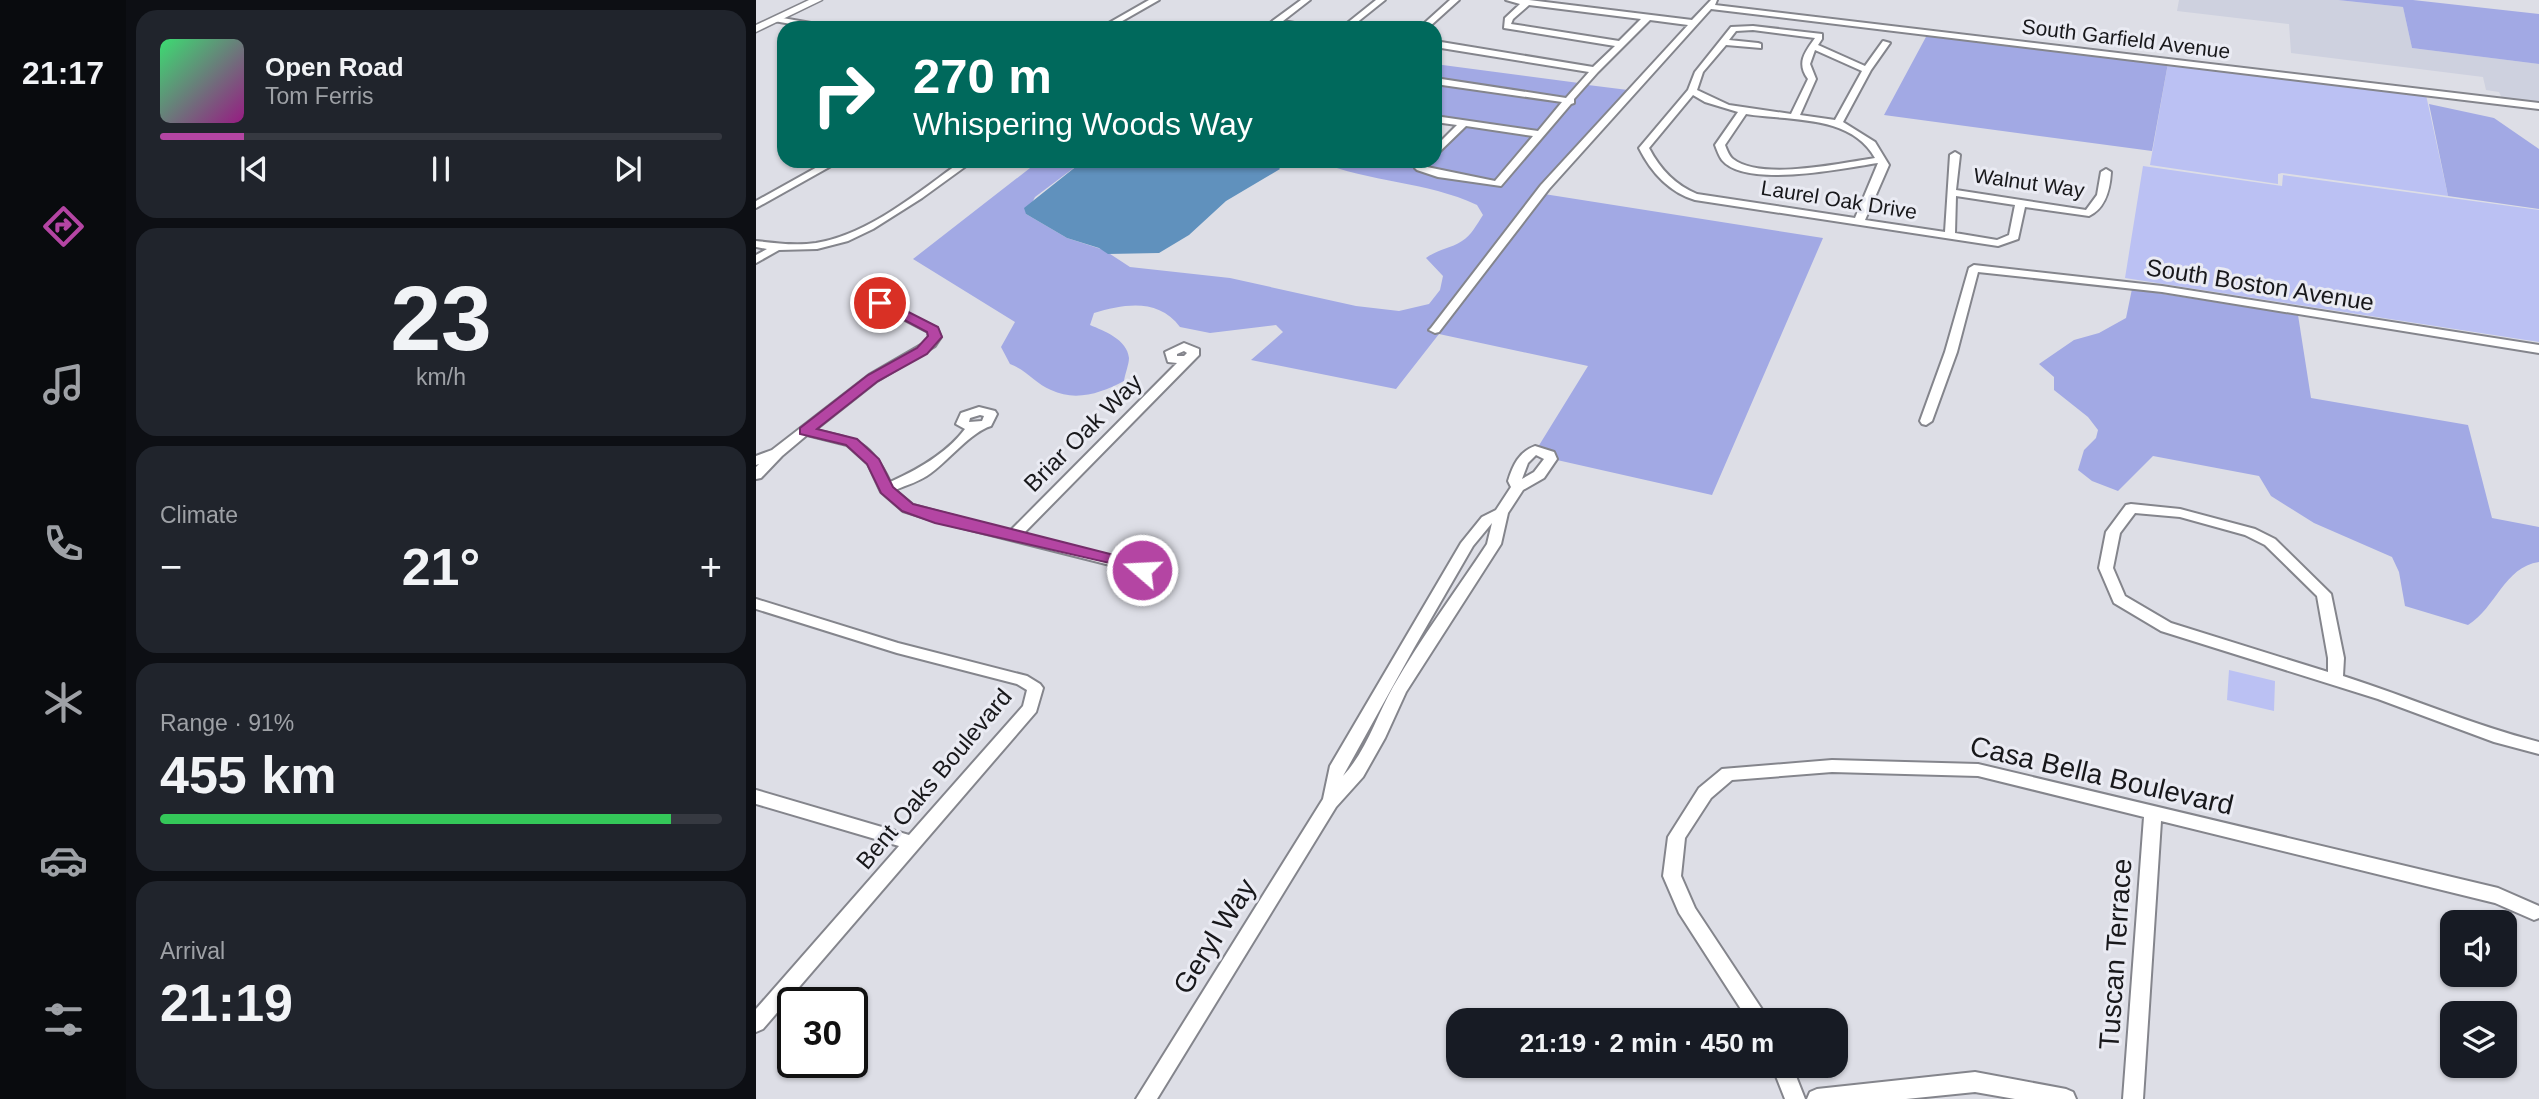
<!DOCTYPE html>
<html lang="en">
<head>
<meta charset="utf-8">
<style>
  :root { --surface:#171b24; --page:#20242c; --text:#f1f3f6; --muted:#9ea1a6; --line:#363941; --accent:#b445a3 }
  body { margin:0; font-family:Arial,sans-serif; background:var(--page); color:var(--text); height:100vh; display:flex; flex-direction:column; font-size:26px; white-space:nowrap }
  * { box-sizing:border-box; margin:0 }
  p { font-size:23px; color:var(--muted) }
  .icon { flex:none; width:38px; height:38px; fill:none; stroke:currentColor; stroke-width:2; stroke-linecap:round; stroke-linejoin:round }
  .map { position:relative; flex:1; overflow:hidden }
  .details { display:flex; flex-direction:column; gap:10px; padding:10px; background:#0d0f14; width:630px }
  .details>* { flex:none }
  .top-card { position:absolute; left:21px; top:21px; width:665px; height:147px; border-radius:21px; box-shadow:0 2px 5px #0004; background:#00695c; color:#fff; overflow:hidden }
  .buttons { position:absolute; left:1684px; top:910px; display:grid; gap:14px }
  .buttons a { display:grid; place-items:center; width:77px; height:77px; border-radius:14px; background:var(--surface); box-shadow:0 2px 5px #0004; font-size:35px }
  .speed { position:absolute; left:21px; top:987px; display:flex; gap:14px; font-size:35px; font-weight:700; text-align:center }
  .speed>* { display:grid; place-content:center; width:91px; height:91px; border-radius:50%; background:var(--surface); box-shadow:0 2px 5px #0004; line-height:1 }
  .speed .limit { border:4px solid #111; border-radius:10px; background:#fff; color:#111 }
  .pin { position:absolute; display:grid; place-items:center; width:60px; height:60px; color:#fff; margin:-30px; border:4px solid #fff; border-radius:50%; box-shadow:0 2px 7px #0007 }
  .me { position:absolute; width:77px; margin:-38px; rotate:289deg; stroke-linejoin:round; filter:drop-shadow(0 0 5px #0008) }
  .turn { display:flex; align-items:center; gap:24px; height:147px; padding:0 21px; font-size:32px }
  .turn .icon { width:91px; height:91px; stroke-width:2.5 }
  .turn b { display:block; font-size:49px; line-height:60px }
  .big { font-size:52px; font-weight:600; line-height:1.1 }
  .details .tile { flex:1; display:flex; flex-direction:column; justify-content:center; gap:10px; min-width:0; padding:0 24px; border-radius:21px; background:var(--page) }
  .details .dial { align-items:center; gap:0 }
  .dial b { font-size:91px; line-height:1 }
  .song { display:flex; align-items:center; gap:21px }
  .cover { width:84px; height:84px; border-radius:10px; background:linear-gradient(135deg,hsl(140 70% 55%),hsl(310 70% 35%)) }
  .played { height:7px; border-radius:4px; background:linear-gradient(90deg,var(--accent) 15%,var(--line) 15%) }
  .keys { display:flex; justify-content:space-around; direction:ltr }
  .heat { display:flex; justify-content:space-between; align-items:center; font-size:38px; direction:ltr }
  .charge { height:10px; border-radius:5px; background:linear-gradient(90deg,#34c759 91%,var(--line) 0) }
  .trip { position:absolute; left:690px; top:1008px; width:402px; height:70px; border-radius:21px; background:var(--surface); box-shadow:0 2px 5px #0004; font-weight:600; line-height:70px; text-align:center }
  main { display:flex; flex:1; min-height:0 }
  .menu { display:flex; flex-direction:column; width:126px; justify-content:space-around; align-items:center; background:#090b0e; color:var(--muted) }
  .menu .icon { width:49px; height:49px }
  .menu .active { color:var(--accent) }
  .menu b { font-size:32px; color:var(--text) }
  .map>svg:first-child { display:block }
  .built { fill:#ced1df }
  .green { fill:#bbc1f3 }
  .forest { fill:#a2a9e4 }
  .water { fill:#6091bd }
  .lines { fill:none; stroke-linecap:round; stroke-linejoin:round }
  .minor-casing { stroke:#84858c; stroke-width:4 }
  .major-casing { stroke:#84858c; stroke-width:3 }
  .minor { fill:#fff; fill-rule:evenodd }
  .major { fill:#fff; fill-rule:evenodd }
  .route { fill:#b445a3; stroke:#752d6a; stroke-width:2 }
  .labels { text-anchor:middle; stroke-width:6; stroke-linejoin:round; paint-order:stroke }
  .far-street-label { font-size:21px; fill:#18181b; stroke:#eaebf3 }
  .street-label { font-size:24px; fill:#18181b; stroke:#eaebf3 }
  .near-street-label { font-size:28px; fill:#18181b; stroke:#eaebf3 }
</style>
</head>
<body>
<main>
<nav class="menu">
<b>21:17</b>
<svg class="icon active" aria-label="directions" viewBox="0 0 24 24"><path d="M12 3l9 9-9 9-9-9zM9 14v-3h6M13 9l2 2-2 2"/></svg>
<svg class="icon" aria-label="music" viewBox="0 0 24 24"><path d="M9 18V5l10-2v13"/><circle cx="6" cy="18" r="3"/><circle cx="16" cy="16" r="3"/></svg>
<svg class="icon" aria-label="phone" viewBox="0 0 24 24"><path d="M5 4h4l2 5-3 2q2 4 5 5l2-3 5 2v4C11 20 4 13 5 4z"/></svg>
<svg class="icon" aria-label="climate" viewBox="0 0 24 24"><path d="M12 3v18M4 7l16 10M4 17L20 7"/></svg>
<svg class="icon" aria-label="car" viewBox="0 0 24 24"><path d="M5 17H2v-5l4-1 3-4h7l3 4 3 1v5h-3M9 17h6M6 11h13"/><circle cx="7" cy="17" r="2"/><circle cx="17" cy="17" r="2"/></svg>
<svg class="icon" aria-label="filters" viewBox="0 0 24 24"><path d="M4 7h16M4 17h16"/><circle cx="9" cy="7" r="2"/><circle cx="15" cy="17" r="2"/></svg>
</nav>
<section class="details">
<div class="tile">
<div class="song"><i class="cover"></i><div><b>Open Road</b><p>Tom Ferris</p></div></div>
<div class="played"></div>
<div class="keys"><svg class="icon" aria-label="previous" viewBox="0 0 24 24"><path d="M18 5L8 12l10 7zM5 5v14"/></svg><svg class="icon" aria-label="pause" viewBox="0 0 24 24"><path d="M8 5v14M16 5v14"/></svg><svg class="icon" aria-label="next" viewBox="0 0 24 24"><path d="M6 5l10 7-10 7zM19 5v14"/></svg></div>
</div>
<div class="tile dial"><b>23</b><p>km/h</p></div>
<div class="tile"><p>Climate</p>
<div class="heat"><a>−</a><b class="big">21°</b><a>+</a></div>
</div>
<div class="tile"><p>Range · 91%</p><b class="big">455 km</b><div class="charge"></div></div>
<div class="tile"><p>Arrival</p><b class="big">21:19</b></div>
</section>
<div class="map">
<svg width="1783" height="1099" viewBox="0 0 1783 1099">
  <rect width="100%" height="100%" fill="#dddee6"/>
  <path class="built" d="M1423,0H1582L1647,7L1656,48L1783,64V105L1747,100L1743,92L1730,90L1727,77L1535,53L1533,24L1421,11Z"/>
  <path class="green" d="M1412,63L1670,95L1692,196L1526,173L1522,174V184L1394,165Z
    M1387,166L1526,186L1527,175L1783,210V342L1369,278Z
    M1473,670L1519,681L1518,711L1471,700Z"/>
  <path class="forest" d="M1582,0H1657L1783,14V64L1656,48L1647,7Z
    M1171,35L1412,63L1396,151L1128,115Z
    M679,64L823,83L811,98L679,79Z
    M682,83L809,102L782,132L679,117V86Z
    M832,85L872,90L788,194L1067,238L956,495L801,460L798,453L782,447L832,366L683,334L640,389L495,360L527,332L520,325L454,333L424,327C402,298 369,304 338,313L334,325C348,331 371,339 373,358C373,364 369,374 368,381C345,393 320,402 295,390C280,384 272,371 254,364L245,347L259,322L157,259L283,161H327L279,197L270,214L311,238L348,250L374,267L474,278L600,306L643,311L673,304L684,290L687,276L670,258C682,249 694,249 706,241C715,236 721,224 727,215L721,205C670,181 614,183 562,161H665L658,169L679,176L744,187Z
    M1673,104L1738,118L1783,149V209L1692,196Z
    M711,126L779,136L738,181L670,167Z
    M1376,289L1542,315L1555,398L1712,425L1736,518L1783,527V562C1748,567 1740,608 1712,625L1649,606L1643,572L1636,557L1558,523L1515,496L1503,476L1397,456L1362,491L1336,481L1322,470L1328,450L1340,438L1342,430L1332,417L1298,390V377L1283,364L1318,340L1343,333L1370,318Z"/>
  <path class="water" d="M327,161H517L524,169L470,201L433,235L403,253L352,254L343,248L311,238L270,214L268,208Z"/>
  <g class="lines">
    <g class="minor-casing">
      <path id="minor" d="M393,0H403L354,28H344Z
        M545,0H554L527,21L567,28L521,25L516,28H507Z
        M620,0H629L594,28H585Z
        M694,0H703L672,28H663Z
        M750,0H773L936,20L955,0H961L959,5L1783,103V109L955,9L793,189L683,332L679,333L673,330L675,328L785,185L932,25L894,20L842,72L818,99V103L815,104L745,186L682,177L661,170L659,168L666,161H676L671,167L739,181L777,136L710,126L679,156V147L701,125L679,122V116L782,131L806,102L679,84V78L810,98L833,72L679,47V41L837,67L859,46L748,28L749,18L764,4ZM773,5L885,19L863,41L755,24L757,19Z
        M21,17L72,26L76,28H58L18,21L17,19Z
        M997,26L1066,34V39L1062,45L1109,66L1127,41L1134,43L1115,70L1087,122L1119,142L1133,165L1109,220L1189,232L1194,155L1199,152L1204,155L1200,190L1330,210L1341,195L1345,172L1350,169L1355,172C1354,189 1350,208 1333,216L1269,207L1262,239L1242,246L939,200C913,192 895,172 883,148L932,90L939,72L975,27ZM997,30L1059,38C1049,52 1040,63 1052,79L1035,114L973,105L941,90L947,72L970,45L1005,48V44L1002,43L973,40L980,31ZM1059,50L1106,71L1079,120L1044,115L1060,79L1054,64ZM937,95L949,102L982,112L959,145C961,150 963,156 966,160C990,189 1089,168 1122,163L1099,218L941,194C919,185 904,169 893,148ZM990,114C1033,121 1095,114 1119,158C1086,163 1005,181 977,159C973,156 971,150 969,145ZM1200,196L1259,205L1253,235L1241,240L1199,233Z
        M72,161H84L0,208V201Z
        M206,161H217L166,198L117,229L92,241L61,249L23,250L0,263V255L11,249L0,247V241C20,243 39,246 60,243C114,234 162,192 206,161Z
        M1218,265L1406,286L1783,345V353L1406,292L1222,272L1201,352L1176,421L1170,425L1166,424L1164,421L1189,352L1213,268Z
        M124,300L181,328L185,337L179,346L121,381L59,430C100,439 115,441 134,482C161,470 190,454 209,429L200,424L205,413L223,407L239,411L241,414L235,426C215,432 194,459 175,473C165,481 151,485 139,490L157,505L254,531L421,363L412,362L409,352L428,343L443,349V355L267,534C294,541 331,554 358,556C374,558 387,543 405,548L411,558C402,575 388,577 371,571L367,565L358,566L179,521L147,511L125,492L112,464L91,445L51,435L26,456L5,478L0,479V467L3,464L0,465V456L16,450L113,375L170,342L173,337L172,332L120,305V301ZM428,351L431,353L428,356H421V354ZM224,415L228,416L226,421L213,422L214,418ZM394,556L397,558C393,564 388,566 382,565L380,561Z
        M779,446L798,452L801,459L788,478L767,490L752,513L745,544L650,692L629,738L607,777L580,807L401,1099H380L567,799L574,766L705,543L726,517L740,510L755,487L752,481C757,465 763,452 779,446ZM780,455L788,459L778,472L766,479L772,463ZM736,523L731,544C700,591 665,638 637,687C620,717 611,750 587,776L658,648L717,546Z
        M1375,504L1424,509L1499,529L1519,539L1575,594L1588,658L1587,676C1653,697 1716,725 1783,742V754L1738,742L1622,699L1405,631L1358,603L1343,568L1350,532L1370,505ZM1379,513L1424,517L1489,535L1509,545L1561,596L1572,658V672L1415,623L1369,596L1357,568L1364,533Z
        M0,599L142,643L271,676L284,684L287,688L280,712L7,1029L0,1032V1009L143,846L0,804V790L153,835L267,706L271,690L261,684L141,653L0,609Z
        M1076,760L1222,764L1742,888L1783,906V918L1778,920L1739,903L1405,821L1387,1099H1367L1388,817L1222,776L1076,772L976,780L955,798L929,838L925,876L939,908L1013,1020H992L923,913L907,876L912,837L943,788L966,769Z
        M1016,1066H1036L1049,1099H1029Z
        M1219,1072L1310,1089L1317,1092L1320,1099H1259L1219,1092L1150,1099H1051L1054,1092L1061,1089Z"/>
    </g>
    <g class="major-casing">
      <path id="major" d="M53,0H66L0,32V25Z"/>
    </g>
    <use href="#minor" class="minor"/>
    <use href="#major" class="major"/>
  </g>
  <path class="route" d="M120,300H129L182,327L186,337L171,354L122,381L61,429L101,439L123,459L137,487L157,504L358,555L379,557L383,564L392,567V574L370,572L367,566L179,523L146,511L125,493L111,464L90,445L44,434V428L112,375L161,348L172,336L171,332L120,305Z"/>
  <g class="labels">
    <g class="far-street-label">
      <text transform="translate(1370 39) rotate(7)" y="7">South Garfield Avenue</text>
      <text transform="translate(1273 183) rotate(8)" y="7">Walnut Way</text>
      <text transform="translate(1083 200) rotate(9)" y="7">Laurel Oak Drive</text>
    </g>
    <g class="street-label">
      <text transform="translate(1504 285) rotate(9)" y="8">South Boston Avenue</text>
      <text transform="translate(327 433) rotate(-45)" y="8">Briar Oak Way</text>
      <text transform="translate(178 779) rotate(-50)" y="8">Bent Oaks Boulevard</text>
    </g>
    <g class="near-street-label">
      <text transform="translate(1346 775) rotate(13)" y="10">Casa Bella Boulevard</text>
      <text transform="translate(458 936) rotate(-58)" y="10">Geryl Way</text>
      <text transform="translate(1359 954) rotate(-86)" y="10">Tuscan Terrace</text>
    </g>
  </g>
</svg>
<div class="buttons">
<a><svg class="icon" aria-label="sound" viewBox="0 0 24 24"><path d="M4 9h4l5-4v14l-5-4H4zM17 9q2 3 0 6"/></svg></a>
<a><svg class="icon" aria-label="layers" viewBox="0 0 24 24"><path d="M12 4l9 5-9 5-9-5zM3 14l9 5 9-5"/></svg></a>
</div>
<div class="speed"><div class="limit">30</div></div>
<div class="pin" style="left:124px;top:303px;background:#d93025"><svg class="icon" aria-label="arrive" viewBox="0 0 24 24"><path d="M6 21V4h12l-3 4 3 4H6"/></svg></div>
<svg class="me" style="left:386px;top:570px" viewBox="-20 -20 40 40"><circle r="17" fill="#b445a3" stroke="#fff" stroke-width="3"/><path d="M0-11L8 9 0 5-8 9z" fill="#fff"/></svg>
<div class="trip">21:19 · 2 min · 450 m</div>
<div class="top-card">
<div class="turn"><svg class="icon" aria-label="right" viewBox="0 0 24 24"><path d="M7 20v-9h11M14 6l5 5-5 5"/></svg><div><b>270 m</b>Whispering Woods Way</div></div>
</div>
</div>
</main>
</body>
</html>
